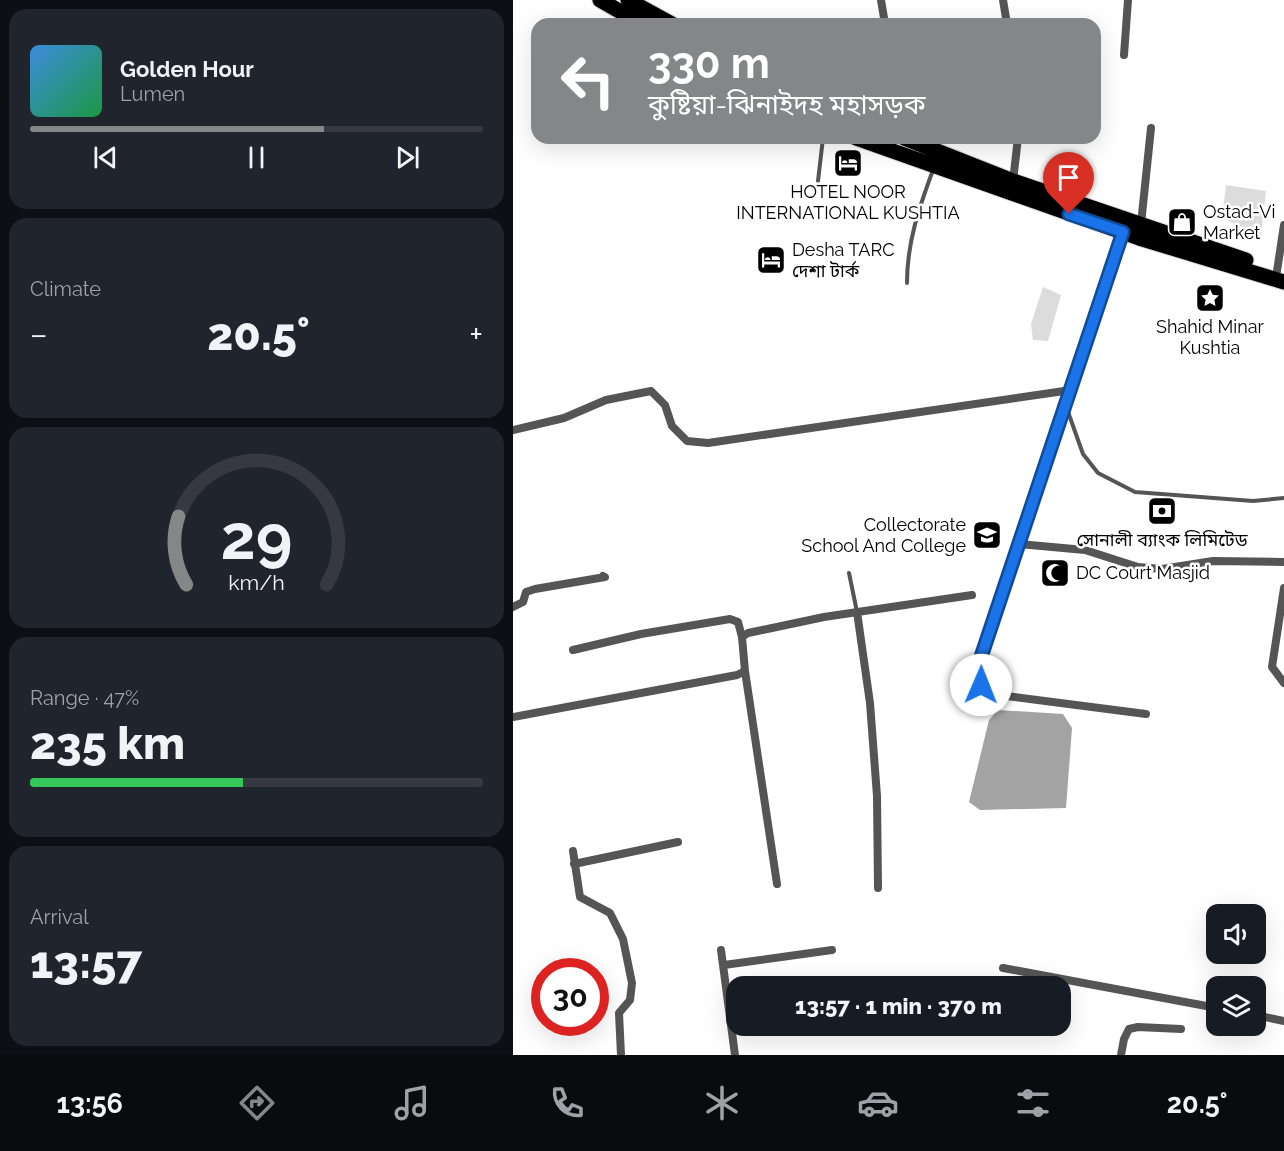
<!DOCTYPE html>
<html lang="en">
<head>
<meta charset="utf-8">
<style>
  :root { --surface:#171b24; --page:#20242c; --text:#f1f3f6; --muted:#9ea1a6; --line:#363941; --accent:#858687 }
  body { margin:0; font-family:Raleway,"Noto Sans Bengali",sans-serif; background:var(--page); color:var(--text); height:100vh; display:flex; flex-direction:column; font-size:22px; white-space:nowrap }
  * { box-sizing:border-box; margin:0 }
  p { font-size:20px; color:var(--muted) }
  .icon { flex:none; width:33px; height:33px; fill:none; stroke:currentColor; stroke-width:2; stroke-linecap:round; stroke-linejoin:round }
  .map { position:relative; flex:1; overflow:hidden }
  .details { display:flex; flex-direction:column; gap:9px; padding:9px; background:#0d0f14; width:513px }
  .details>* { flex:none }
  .guide { position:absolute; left:18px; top:18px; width:570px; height:126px; border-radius:18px; box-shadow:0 6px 24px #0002; background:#858687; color:#fff; overflow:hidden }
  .fabs { position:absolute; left:693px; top:904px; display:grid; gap:12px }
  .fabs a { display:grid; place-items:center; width:60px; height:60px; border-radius:12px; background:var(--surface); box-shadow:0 6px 24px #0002; font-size:30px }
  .speed { position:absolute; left:18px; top:958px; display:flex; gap:12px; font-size:30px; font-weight:700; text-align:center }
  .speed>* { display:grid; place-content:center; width:78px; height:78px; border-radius:50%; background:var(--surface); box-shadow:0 6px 24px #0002; line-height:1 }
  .speed .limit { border:9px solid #d22; background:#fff; color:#111 }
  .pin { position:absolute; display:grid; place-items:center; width:51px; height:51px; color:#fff; margin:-62px -26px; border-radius:50% 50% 50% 0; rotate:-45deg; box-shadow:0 0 6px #0007 }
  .pin .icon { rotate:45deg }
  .me { position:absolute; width:66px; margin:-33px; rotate:1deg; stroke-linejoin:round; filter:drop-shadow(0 0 4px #0008) }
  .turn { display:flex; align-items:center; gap:21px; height:126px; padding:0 18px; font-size:27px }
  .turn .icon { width:78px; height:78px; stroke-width:2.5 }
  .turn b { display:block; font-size:42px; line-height:51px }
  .big { font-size:45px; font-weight:800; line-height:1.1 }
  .details .tile { flex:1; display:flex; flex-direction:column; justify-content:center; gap:9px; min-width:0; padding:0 21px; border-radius:18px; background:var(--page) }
  .details .dial { align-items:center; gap:0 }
  .dial svg { height:156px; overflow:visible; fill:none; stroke:var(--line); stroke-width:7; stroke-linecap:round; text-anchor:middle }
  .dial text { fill:var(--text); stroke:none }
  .song { display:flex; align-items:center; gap:18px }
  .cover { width:72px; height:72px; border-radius:9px; background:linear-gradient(135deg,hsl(210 70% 55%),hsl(140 70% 35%)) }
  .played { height:6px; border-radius:3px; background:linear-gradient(90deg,var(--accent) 65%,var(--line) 65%) }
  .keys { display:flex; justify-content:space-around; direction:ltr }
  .heat { display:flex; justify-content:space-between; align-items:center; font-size:33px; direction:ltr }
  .charge { height:9px; border-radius:4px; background:linear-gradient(90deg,#34c759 47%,var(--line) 0) }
  .trip { position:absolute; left:213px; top:976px; width:345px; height:60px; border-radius:18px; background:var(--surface); box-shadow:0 6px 24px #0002; font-weight:800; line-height:60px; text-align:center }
  .menu { display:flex; height:96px; justify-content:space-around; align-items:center; background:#090b0e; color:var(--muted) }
  .menu .icon { width:42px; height:42px }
  .menu .on { color:var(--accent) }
  .menu b { font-size:27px; color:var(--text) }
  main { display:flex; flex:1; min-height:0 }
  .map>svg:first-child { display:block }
  .green { fill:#dcdcdc }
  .water { fill:#a3a3a3 }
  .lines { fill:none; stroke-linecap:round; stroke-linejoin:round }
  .highway-casing { stroke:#dbdbdb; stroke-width:17 }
  .lane { stroke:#555; stroke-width:4 }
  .street { stroke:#555; stroke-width:8 }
  .highway { stroke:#000; stroke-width:15 }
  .route-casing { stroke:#114b97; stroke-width:15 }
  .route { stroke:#1a73e8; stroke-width:10 }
  .labels { text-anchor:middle; stroke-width:5; stroke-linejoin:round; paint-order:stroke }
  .poi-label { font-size:18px; fill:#000; stroke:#fff }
</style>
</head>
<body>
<main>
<section class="details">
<div class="tile">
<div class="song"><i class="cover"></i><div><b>Golden Hour</b><p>Lumen</p></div></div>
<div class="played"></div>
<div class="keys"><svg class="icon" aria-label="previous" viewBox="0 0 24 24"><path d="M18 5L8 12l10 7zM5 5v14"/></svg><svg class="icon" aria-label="pause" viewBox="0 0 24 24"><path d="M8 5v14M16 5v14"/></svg><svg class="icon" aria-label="next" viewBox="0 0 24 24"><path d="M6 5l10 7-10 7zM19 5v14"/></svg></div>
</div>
<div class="tile"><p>Climate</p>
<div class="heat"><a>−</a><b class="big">20.5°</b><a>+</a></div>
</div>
<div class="tile dial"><svg viewBox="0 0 100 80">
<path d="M14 69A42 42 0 1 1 86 69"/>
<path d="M14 69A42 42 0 0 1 10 34" stroke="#858687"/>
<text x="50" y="56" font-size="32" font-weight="700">29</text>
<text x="50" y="72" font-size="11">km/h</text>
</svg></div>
<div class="tile"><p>Range · 47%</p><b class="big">235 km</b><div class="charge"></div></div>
<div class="tile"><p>Arrival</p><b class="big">13:57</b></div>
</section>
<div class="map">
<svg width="771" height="1055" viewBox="0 0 771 1055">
  <rect width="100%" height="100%" fill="#fff"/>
  <path class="green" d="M713,185L753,191L748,236L709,218Z
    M530,287L548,295L535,341L520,340L518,324Z"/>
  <path class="water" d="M485,710L550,714L559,728L553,808L467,810L456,802L476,720Z"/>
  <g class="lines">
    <g class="highway-casing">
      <path id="highway" d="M87,0L129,24
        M115,0L159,24
        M343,138L626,238L771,282
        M391,138L500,181L733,260"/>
    </g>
    <path class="lane" d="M305,181L310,138
      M394,283C394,242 406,208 420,170
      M554,409L570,454L585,473L622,492L740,501L771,498
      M336,573L344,612"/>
    <path class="street" d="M368,0L372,24
      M490,0L494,24
      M611,55L615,0
      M500,181L505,138
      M628,224L638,128
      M611,231L468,657C465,674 465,682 478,694L633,714
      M764,271L771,225
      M0,430L51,418L93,400L138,391L152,405L159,426L174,441L195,443L558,390
      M506,544L572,550L625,567L649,569L700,561L771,562
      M771,588L759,667L771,683
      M0,607L10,602L13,592L22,589L92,577L90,576
      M344,612L357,703L364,796L365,888
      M60,650L128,634L217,619L225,622L229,637
      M232,671L264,884
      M0,717L224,675L232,671L229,637L235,633L311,617L459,595
      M60,851L67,897L97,913L110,939L119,983L117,1000L106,1013L108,1055
      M61,864L165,842
      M208,950L222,1055
      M211,965L319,950
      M490,968L704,1008
      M742,1015L771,1021
      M608,1055L611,1039L616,1029L625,1027L668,1029"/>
    <use href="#highway" class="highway"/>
  </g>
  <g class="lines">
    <g class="route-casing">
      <path id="route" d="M468,685L465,673L468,657L610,232L556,214"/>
    </g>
    <use href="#route" class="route"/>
  </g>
  <defs>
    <g id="hotel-square" transform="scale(1.5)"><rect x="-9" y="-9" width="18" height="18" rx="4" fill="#000" stroke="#fff"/><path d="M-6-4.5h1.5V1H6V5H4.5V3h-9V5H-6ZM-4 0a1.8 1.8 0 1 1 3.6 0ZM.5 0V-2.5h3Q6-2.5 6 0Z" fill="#fff"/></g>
    <g id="shop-square" transform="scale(1.5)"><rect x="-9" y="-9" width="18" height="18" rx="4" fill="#000" stroke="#fff"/><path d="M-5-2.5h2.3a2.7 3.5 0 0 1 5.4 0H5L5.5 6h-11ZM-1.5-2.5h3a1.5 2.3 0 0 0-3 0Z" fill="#fff"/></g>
    <g id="sight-square" transform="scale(1.5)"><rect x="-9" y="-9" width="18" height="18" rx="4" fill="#000" stroke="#fff"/><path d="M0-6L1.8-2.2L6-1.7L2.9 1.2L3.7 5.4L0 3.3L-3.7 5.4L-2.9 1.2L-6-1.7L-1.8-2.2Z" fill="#fff"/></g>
    <g id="bank-square" transform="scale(1.5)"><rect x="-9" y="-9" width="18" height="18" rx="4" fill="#000" stroke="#fff"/><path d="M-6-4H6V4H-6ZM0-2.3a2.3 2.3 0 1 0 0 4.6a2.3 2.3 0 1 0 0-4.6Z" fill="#fff"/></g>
    <g id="school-square" transform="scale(1.5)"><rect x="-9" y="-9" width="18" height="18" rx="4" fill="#000" stroke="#fff"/><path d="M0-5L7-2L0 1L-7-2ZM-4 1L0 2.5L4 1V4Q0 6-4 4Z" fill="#fff"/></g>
    <g id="mosque-square" transform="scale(1.5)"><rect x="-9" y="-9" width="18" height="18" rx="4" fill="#000" stroke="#fff"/><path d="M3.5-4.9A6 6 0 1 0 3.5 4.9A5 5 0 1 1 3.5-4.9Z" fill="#fff"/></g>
  </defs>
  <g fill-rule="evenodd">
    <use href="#hotel-square" x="335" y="163"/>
    <use href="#shop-square" x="669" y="222"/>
    <use href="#hotel-square" x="258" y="260"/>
    <use href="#sight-square" x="697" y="298"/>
    <use href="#bank-square" x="649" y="511"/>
    <use href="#school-square" x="474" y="535"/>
    <use href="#mosque-square" x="542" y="573"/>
  </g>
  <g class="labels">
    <g class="poi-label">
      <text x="335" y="198">HOTEL NOOR<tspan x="335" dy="21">INTERNATIONAL KUSHTIA</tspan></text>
      <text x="690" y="218" text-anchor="start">Ostad-Vi<tspan x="690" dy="21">Market</tspan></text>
      <text x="279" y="256" text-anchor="start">Desha TARC<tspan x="279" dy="21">দেশা টার্ক</tspan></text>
      <text x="697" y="333">Shahid Minar<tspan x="697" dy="21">Kushtia</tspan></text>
      <text x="453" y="531" text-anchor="end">Collectorate<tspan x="453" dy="21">School And College</tspan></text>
      <text x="649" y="546">সোনালী ব্যাংক লিমিটেড</text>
      <text x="563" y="579" text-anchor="start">DC Court Masjid</text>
    </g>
  </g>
</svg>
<div class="fabs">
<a><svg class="icon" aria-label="sound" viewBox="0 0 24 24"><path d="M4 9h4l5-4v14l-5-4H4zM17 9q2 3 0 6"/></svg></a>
<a><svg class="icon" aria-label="layers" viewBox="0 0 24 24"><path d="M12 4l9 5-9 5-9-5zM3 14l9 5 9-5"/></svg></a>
</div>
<div class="speed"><div class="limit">30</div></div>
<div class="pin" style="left:556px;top:214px;background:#d93025"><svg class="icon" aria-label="arrive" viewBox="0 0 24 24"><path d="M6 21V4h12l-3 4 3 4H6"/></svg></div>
<svg class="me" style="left:468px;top:685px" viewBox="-20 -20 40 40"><circle r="19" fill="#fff"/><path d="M0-13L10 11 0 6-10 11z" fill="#1a73e8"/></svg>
<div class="trip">13:57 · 1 min · 370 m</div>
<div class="guide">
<div class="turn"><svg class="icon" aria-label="left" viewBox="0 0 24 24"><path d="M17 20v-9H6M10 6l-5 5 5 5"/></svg><div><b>330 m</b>কুষ্টিয়া-ঝিনাইদহ মহাসড়ক</div></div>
</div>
</div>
</main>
<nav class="menu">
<b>13:56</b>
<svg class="icon on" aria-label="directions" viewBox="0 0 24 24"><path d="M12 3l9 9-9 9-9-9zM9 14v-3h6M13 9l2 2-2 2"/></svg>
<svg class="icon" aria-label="music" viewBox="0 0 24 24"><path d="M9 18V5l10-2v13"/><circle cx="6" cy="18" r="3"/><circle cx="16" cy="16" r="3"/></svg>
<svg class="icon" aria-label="phone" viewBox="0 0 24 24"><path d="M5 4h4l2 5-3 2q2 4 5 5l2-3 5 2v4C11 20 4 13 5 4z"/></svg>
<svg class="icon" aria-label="climate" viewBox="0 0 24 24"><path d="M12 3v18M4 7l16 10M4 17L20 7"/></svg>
<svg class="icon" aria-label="car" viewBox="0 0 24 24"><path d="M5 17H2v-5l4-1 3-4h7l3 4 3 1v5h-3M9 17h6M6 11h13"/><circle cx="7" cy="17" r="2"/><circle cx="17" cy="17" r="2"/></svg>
<svg class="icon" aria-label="filters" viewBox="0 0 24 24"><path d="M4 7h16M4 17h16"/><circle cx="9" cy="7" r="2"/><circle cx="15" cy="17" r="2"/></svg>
<b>20.5°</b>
</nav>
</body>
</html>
